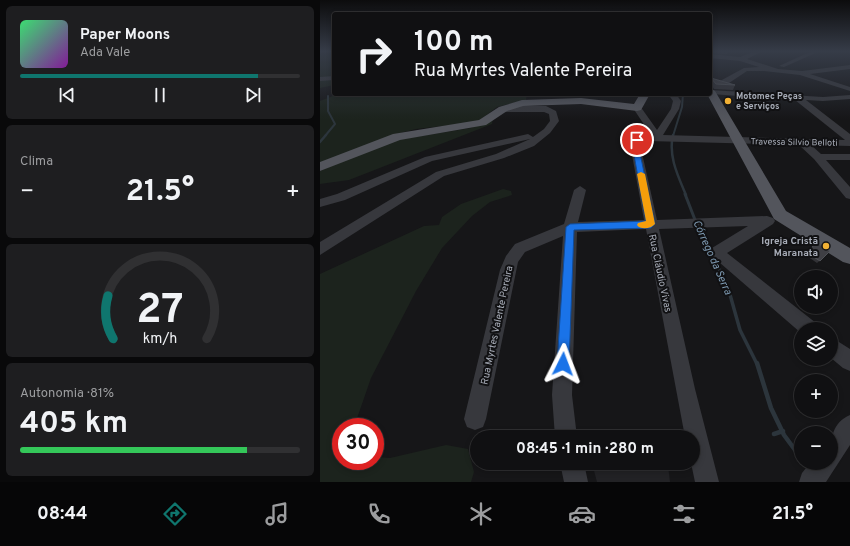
<!DOCTYPE html>
<html lang="pt">
<head>
<meta charset="utf-8">
<style>
  :root { --surface:#101012; --page:#1e1e20; --text:#f1f3f6; --muted:#9c9d9f; --line:#303032; --accent:#0f766e }
  body { margin:0; font-family:Overpass,sans-serif; background:var(--page); color:var(--text); height:100vh; display:flex; flex-direction:column; font-size:15px; white-space:nowrap }
  * { box-sizing:border-box; margin:0 }
  p { font-size:13px; color:var(--muted) }
  .icon { flex:none; width:22px; height:22px; fill:none; stroke:currentColor; stroke-width:2; stroke-linecap:round; stroke-linejoin:round }
  .map { position:relative; flex:1; overflow:hidden }
  .sheet { display:flex; flex-direction:column; gap:6px; padding:6px; background:#09090a; width:320px }
  .sheet>* { flex:none }
  .hud { position:absolute; left:12px; top:12px; width:380px; height:84px; border-radius:4px; box-shadow:0 2px 6px #0003,0 0 0 1px var(--line); background:#101012; color:var(--text); overflow:hidden }
  .controls { position:absolute; left:474px; top:270px; display:grid; gap:8px }
  .controls a { display:grid; place-items:center; width:44px; height:44px; border-radius:50%; background:var(--surface); box-shadow:0 2px 6px #0003,0 0 0 1px var(--line); font-size:20px }
  .speed { position:absolute; left:12px; top:418px; display:flex; gap:8px; font-size:20px; font-weight:700; text-align:center }
  .speed>* { display:grid; place-content:center; width:52px; height:52px; border-radius:50%; background:var(--surface); box-shadow:0 2px 6px #0003,0 0 0 1px var(--line); line-height:1 }
  .speed .limit { border:6px solid #d22; background:#fff; color:#111 }
  .pin { position:absolute; display:grid; place-items:center; width:34px; height:34px; color:#fff; margin:-17px; border:2px solid #fff; border-radius:50%; box-shadow:0 1px 4px #0007 }
  .me { position:absolute; width:44px; margin:-22px; rotate:3deg; stroke-linejoin:round; filter:drop-shadow(0 0 3px #0008) }
  .turn { display:flex; align-items:center; gap:14px; height:84px; padding:0 16px; font-size:18px }
  .turn .icon { width:52px; height:52px; stroke-width:2.5 }
  .turn b { display:block; font-size:28px; line-height:34px }
  .big { font-size:30px; font-weight:700; line-height:1.1 }
  .sheet .card { flex:1; display:flex; flex-direction:column; justify-content:center; gap:6px; min-width:0; padding:0 14px; border-radius:6px; background:var(--page) }
  .sheet .dial { align-items:center; gap:0 }
  .dial svg { height:104px; overflow:visible; fill:none; stroke:var(--line); stroke-width:7; stroke-linecap:round; text-anchor:middle }
  .dial text { fill:var(--text); stroke:none }
  .song { display:flex; align-items:center; gap:12px }
  .cover { width:48px; height:48px; border-radius:6px; background:linear-gradient(135deg,hsl(140 70% 55%),hsl(290 70% 35%)) }
  .played { height:4px; border-radius:2px; background:linear-gradient(90deg,var(--accent) 85%,var(--line) 85%) }
  .keys { display:flex; justify-content:space-around; direction:ltr }
  .heat { display:flex; justify-content:space-between; align-items:center; font-size:22px; direction:ltr }
  .charge { height:6px; border-radius:3px; background:linear-gradient(90deg,#34c759 81%,var(--line) 0) }
  .trip { position:absolute; left:150px; top:430px; width:230px; height:40px; border-radius:20px; background:var(--surface); box-shadow:0 2px 6px #0003,0 0 0 1px var(--line); font-weight:700; line-height:40px; text-align:center }
  .dock { display:flex; height:64px; justify-content:space-around; align-items:center; background:#060607; color:var(--muted) }
  .dock .icon { width:28px; height:28px }
  .dock .current { color:var(--accent) }
  .dock b { font-size:18px; color:var(--text) }
  main { display:flex; flex:1; min-height:0 }
  .map>svg:first-child { display:block }
  .built { fill:#222225 }
  .green { fill:#1c231d }
  .lines { fill:none; stroke-linecap:round; stroke-linejoin:round }
  .stream-far4 { stroke:#2c353c; stroke-width:2 }
  .stream-far3 { stroke:#2c353c; stroke-width:2.5 }
  .stream-far2 { stroke:#2c353c; stroke-width:3 }
  .stream-far1 { stroke:#2c353c; stroke-width:3.5 }
  .stream { stroke:#2c353c; stroke-width:4.5 }
  .minor { fill:#37383d; fill-rule:evenodd }
  .major { fill:#53555c; fill-rule:evenodd }
  .wall { fill:#323236 }
  .building { fill:#3f3f44; stroke:#4f5156 }
  .route { fill:#1a73e8; stroke:#114b97 }
  .slow { fill:#f59e0b }
  .poi-dot { fill:#f2b134; stroke:#111113; stroke-width:1.5 }
  .labels { text-anchor:middle; stroke-width:4; stroke-linejoin:round; paint-order:stroke }
  .far-poi-label { font-size:9px; font-weight:bold; fill:#a8adb8; stroke:#111113; text-anchor:start }
  .far-street-label { font-size:9px; fill:#a8adb8; stroke:#111113 }
  .poi-label { font-size:10px; font-weight:bold; fill:#a8adb8; stroke:#111113; text-anchor:end }
  .street-label { font-size:10px; fill:#a8adb8; stroke:#111113 }
  .water-label { font-size:11px; font-style:italic; fill:#7f9bb3; stroke:#111113 }
</style>
</head>
<body>
<main>
<section class="sheet">
<div class="card">
<div class="song"><i class="cover"></i><div><b>Paper Moons</b><p>Ada Vale</p></div></div>
<div class="played"></div>
<div class="keys"><svg class="icon" aria-label="previous" viewBox="0 0 24 24"><path d="M18 5L8 12l10 7zM5 5v14"/></svg><svg class="icon" aria-label="pause" viewBox="0 0 24 24"><path d="M8 5v14M16 5v14"/></svg><svg class="icon" aria-label="next" viewBox="0 0 24 24"><path d="M6 5l10 7-10 7zM19 5v14"/></svg></div>
</div>
<div class="card"><p>Clima</p>
<div class="heat"><a>−</a><b class="big">21.5°</b><a>+</a></div>
</div>
<div class="card dial"><svg viewBox="0 0 100 80">
<path d="M14 69A42 42 0 1 1 86 69"/>
<path d="M14 69A42 42 0 0 1 10 36" stroke="#0f766e"/>
<text x="50" y="56" font-size="32" font-weight="700">27</text>
<text x="50" y="72" font-size="11">km/h</text>
</svg></div>
<div class="card"><p>Autonomia · 81%</p><b class="big">405 km</b><div class="charge"></div></div>
</section>
<div class="map">
<svg width="530" height="482" viewBox="0 0 530 482">
  <rect width="100%" height="100%" fill="#161618"/>
  <path class="built" d="M272,463L348,465L350,482H277Z"/>
  <path class="green" d="M14,52V85L0,88V54H8Z
    M18,94H207L206,100L177,107L160,120L150,123L96,129L73,135L0,165V101Z
    M173,118L172,124L29,180L0,184V171L70,141L151,128Z
    M183,189L191,191L192,195L170,202L152,216L122,248L96,291L51,378L34,427H21V461H55V457L70,458L126,445L148,449L154,472L151,482H0V274L104,226L119,225L122,217L141,204Z"/>
  <g class="lines">
    <path class="stream-far4" d="M5,136L15,124L8,111V96
      M353,136L362,107L363,94"/>
    <path class="stream-far3" d="M353,135C348,156 358,176 366,195
      M0,142L6,135"/>
    <path class="stream-far2" d="M365,194L384,243L399,270"/>
    <path class="stream-far1" d="M399,269L407,284L420,330L437,364"/>
    <path class="stream" d="M437,363L451,408L464,435L481,458
      M454,434L463,431
      M485,463L490,468"/>
    <path class="minor" d="M435,51H443L427,59L458,69L482,71L530,65V69L490,74L530,87V91L480,75L444,71H427L406,85H400V81L424,68L439,67L420,61L390,58V54L420,57Z
      M492,51H500L464,67L459,66Z
      M14,76V80L0,81V77Z
      M390,90L503,97L530,95V99L503,101L486,100L530,134V146L491,145L501,154H530V160H506L530,187V199L526,198L494,159L479,145L327,141L320,144L337,220L447,216L453,218L455,221L453,224L407,253L496,323L499,329H481V333L392,256L390,252L392,248L428,226L339,229L375,389L399,482H375L371,463H373V437H365L326,229L257,232L252,395L257,437H235L232,395L243,236L205,252L198,262L166,419L163,427L155,430L147,427L144,419L180,270L186,256L195,244L244,224L254,190L260,186L266,190L258,222L324,220L310,144L314,138L331,135L313,108L314,106H320L337,130L351,109L353,101L348,94H356L361,101L359,109L343,135L525,140L475,100L391,94Z
      M226,106L236,111L239,121L230,133L214,146L184,158L124,176L0,255V242L116,172L176,154L210,139L112,161L25,200L0,207V199L17,194L105,157L208,134L213,137L224,129L230,121L229,114L224,112H183L179,109L183,106Z
      M511,337L530,349V371L523,368L511,358Z
      M530,415V445L506,482H479L482,473L490,463H511C511,444 509,424 530,415Z
      M240,463H264L268,482H244Z"/>
    <path class="major" d="M390,88L395,91L466,211L530,248V264L523,262L454,219L387,94H390Z
      M320,94H330L321,110L317,111L261,104L203,106L187,111L166,125L80,140L0,171V162L73,134L159,120L179,107L202,100L261,98L314,104Z"/>
  </g>
  <path class="wall" d="M390,51H408L407,54L390,53Z
    M391,78L415,85L413,90L394,89L390,83Z
    M510,251L497,263L484,254L486,252Z"/>
  <path class="building" d="M391,78L415,85L396,84Z
    M497,243L510,251L500,261L486,252Z"/>
  <linearGradient id="sky" x2="0" y2="1"><stop stop-color="#0c0c0d"/><stop offset="0.43" stop-color="#363c48"/><stop offset="1" stop-color="#363c48" stop-opacity="0"/></linearGradient>
  <rect width="530" height="119" fill="url(#sky)"/>
  <path class="route" d="M317,138L320,140L318,144L335,224L331,228L254,230L249,364L248,369L243,371L239,369L237,364L246,227L250,224L326,221L312,144Z"/>
  <path class="slow" d="M321,172L325,174L335,224C331,229 320,230 317,225L318,223L326,221L317,174Z"/>
  <g class="poi-dot">
    <circle cx="408" cy="101" r="4"/>
    <circle cx="506" cy="246" r="4"/>
  </g>
  <g class="labels">
    <g class="far-poi-label">
      <text x="416" y="99">Motomec Peças<tspan x="416" dy="10">e Serviços</tspan></text>
    </g>
    <g class="far-street-label">
      <text transform="translate(474 142) rotate(1)" y="3">Travessa Silvio Belloti</text>
    </g>
    <g class="poi-label">
      <text x="498" y="244">Igreja Cristã<tspan x="498" dy="12">Maranata</tspan></text>
    </g>
    <g class="street-label">
      <text transform="translate(341 273) rotate(78)" y="4">Rua Cláudio Vivas</text>
      <text transform="translate(176 325) rotate(-78)" y="4">Rua Myrtes Valente Pereira</text>
    </g>
    <g class="water-label">
      <text transform="translate(393 257) rotate(66)" y="4">Córrego da Serra</text>
    </g>
  </g>
</svg>
<div class="controls">
<a><svg class="icon" aria-label="sound" viewBox="0 0 24 24"><path d="M4 9h4l5-4v14l-5-4H4zM17 9q2 3 0 6"/></svg></a>
<a><svg class="icon" aria-label="layers" viewBox="0 0 24 24"><path d="M12 4l9 5-9 5-9-5zM3 14l9 5 9-5"/></svg></a>
<a>+</a>
<a>−</a>
</div>
<div class="speed"><div class="limit">30</div></div>
<div class="pin" style="left:317px;top:140px;background:#d93025"><svg class="icon" aria-label="arrive" viewBox="0 0 24 24"><path d="M6 21V4h12l-3 4 3 4H6"/></svg></div>
<svg class="me" style="left:243px;top:364px" viewBox="-20 -20 40 40"><path d="M0-17L14 15 0 8-14 15z" fill="#1a73e8" stroke="#fff" stroke-width="4"/></svg>
<div class="trip">08:45 · 1 min · 280 m</div>
<div class="hud">
<div class="turn"><svg class="icon" aria-label="right" viewBox="0 0 24 24"><path d="M7 20v-9h11M14 6l5 5-5 5"/></svg><div><b>100 m</b>Rua Myrtes Valente Pereira</div></div>
</div>
</div>
</main>
<nav class="dock">
<b>08:44</b>
<svg class="icon current" aria-label="directions" viewBox="0 0 24 24"><path d="M12 3l9 9-9 9-9-9zM9 14v-3h6M13 9l2 2-2 2"/></svg>
<svg class="icon" aria-label="music" viewBox="0 0 24 24"><path d="M9 18V5l10-2v13"/><circle cx="6" cy="18" r="3"/><circle cx="16" cy="16" r="3"/></svg>
<svg class="icon" aria-label="phone" viewBox="0 0 24 24"><path d="M5 4h4l2 5-3 2q2 4 5 5l2-3 5 2v4C11 20 4 13 5 4z"/></svg>
<svg class="icon" aria-label="climate" viewBox="0 0 24 24"><path d="M12 3v18M4 7l16 10M4 17L20 7"/></svg>
<svg class="icon" aria-label="car" viewBox="0 0 24 24"><path d="M5 17H2v-5l4-1 3-4h7l3 4 3 1v5h-3M9 17h6M6 11h13"/><circle cx="7" cy="17" r="2"/><circle cx="17" cy="17" r="2"/></svg>
<svg class="icon" aria-label="filters" viewBox="0 0 24 24"><path d="M4 7h16M4 17h16"/><circle cx="9" cy="7" r="2"/><circle cx="15" cy="17" r="2"/></svg>
<b>21.5°</b>
</nav>
</body>
</html>
